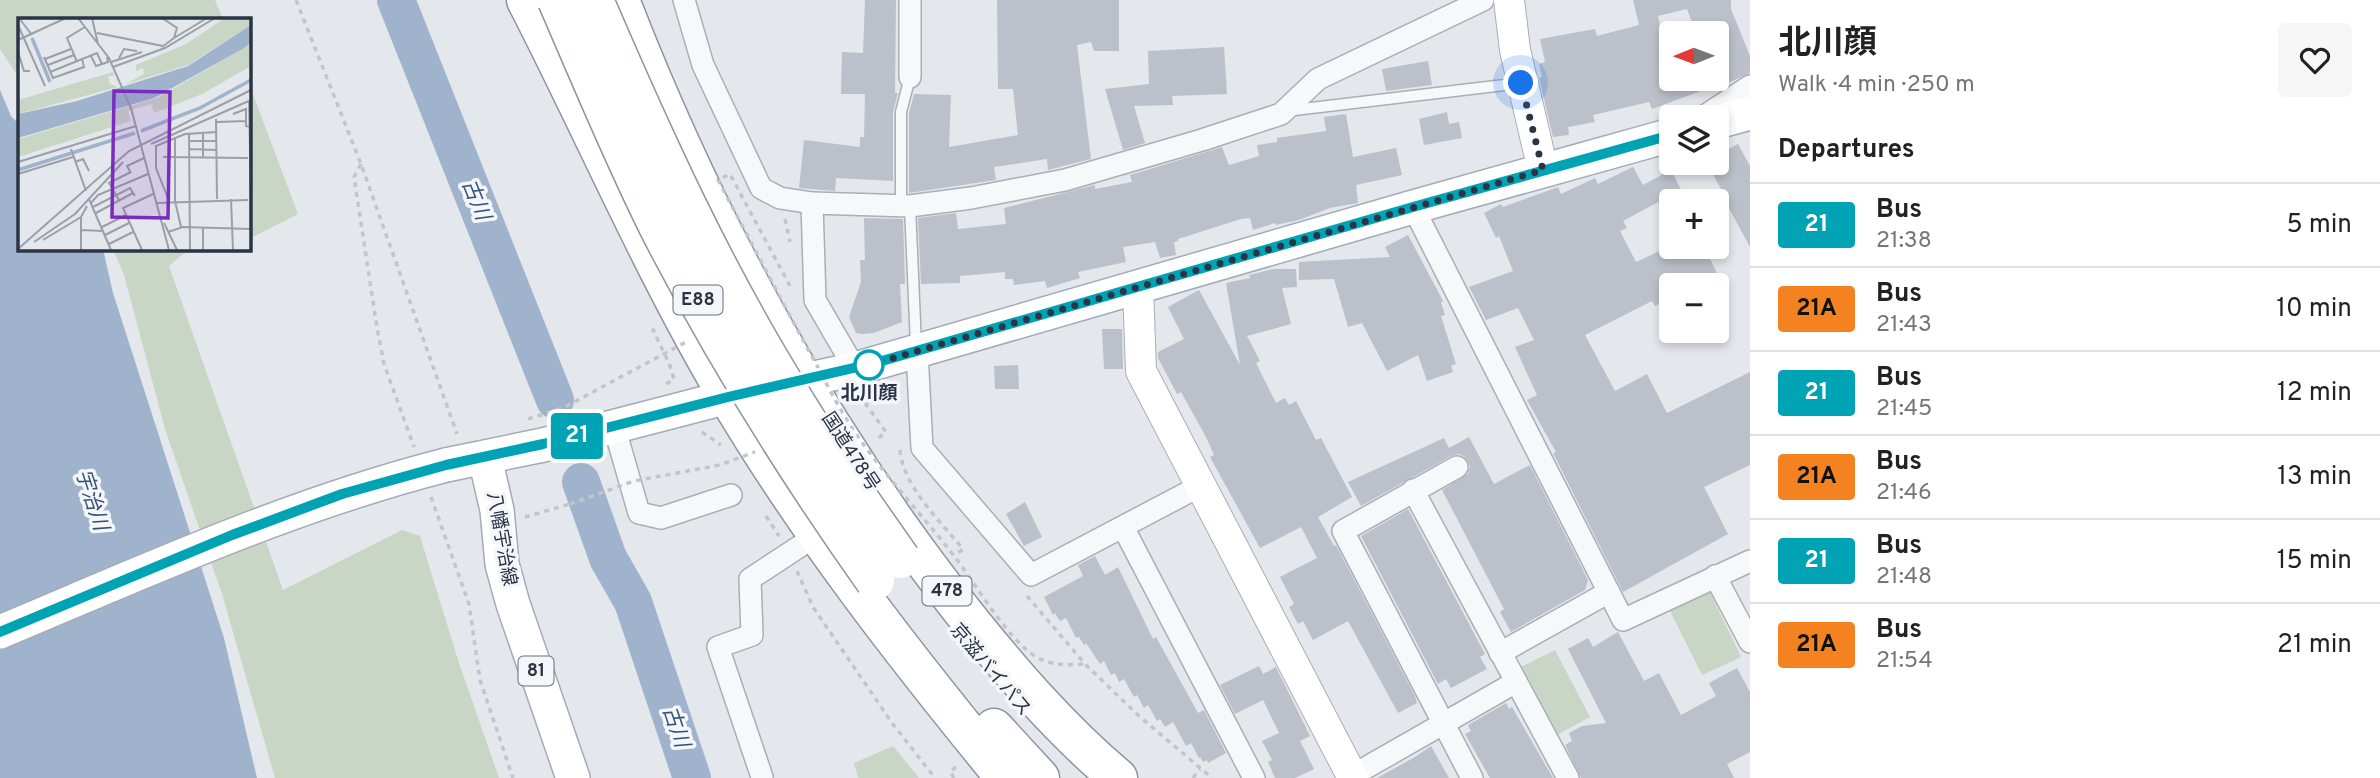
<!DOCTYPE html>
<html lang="en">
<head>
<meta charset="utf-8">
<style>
	:root { --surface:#fff; --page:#f6f6f6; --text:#222; --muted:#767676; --line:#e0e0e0 }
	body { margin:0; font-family:Overpass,"Noto Sans JP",sans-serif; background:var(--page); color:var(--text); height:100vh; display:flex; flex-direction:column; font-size:26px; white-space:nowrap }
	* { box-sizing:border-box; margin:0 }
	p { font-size:23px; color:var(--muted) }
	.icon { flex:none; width:38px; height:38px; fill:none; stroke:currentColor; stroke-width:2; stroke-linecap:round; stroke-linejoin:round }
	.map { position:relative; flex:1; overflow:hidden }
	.drawer { display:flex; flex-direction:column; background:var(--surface); width:630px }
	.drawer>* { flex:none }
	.badge { padding:0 14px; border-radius:5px; font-size:24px; line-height:46px }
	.needle { width:46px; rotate:269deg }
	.tools { position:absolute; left:1659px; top:21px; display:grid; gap:14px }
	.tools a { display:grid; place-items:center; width:70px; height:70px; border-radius:7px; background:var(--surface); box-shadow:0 4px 10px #0003; font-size:35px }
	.you { position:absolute; width:35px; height:35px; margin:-18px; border:5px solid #fff; border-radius:50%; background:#1a73e8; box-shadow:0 0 0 10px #1a73e833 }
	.map>.badge { position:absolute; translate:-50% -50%; box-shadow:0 0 0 4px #fff }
	h2 { padding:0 28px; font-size:26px; line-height:63px }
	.round { display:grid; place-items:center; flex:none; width:74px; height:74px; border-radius:7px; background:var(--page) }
	.summary { display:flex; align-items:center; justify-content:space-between; height:119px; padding:0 28px }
	h1 { font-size:33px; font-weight:700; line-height:52px }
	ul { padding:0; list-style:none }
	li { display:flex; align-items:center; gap:21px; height:84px; padding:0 28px; border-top:2px solid var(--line) }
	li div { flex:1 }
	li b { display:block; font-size:26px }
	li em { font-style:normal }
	li .badge { min-width:77px; font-weight:700; text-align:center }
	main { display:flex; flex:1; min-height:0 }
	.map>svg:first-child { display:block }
	.green { fill:#c9d6c5 }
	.water { fill:#9fb4cc }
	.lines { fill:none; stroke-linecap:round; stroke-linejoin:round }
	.river { stroke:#9fb4cc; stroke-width:38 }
	.building { fill:#bbc0ca; fill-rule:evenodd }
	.lane-casing { stroke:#a9aeb7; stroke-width:13 }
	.street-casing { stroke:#a9aeb7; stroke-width:24 }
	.secondary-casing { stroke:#a9aeb7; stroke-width:32 }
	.primary-casing { stroke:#a3abb8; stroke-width:36 }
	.highway-casing { stroke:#8b94a3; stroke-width:41 }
	.path { stroke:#c2c5cb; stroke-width:3.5; stroke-dasharray:5 5; stroke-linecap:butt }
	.lane { stroke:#f7f8fa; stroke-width:10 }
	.street { stroke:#f7f8fa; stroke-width:21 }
	.secondary { stroke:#fff; stroke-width:30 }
	.primary { stroke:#fff; stroke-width:33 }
	.highway { stroke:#fff; stroke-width:38 }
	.primary-bridge-casing { stroke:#a3abb8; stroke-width:36; stroke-linecap:butt }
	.highway-bridge-casing { stroke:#8b94a3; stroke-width:41; stroke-linecap:butt }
	.path-bridge { stroke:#c2c5cb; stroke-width:3.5; stroke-dasharray:5 5; stroke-linecap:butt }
	.primary-bridge { stroke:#fff; stroke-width:33 }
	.highway-bridge { stroke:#fff; stroke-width:38 }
	.line-casing { stroke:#fff; stroke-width:16 }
	.line { stroke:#00a3b4; stroke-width:10 }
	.walk { stroke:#2b3445; stroke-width:7; stroke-dasharray:0 12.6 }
	.stop-dot { fill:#fff; stroke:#00a3b4; stroke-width:3.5 }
	.labels { text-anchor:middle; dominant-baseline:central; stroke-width:7; stroke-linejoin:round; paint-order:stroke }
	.shield { fill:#f4f6f9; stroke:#676e7b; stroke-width:2 }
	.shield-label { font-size:18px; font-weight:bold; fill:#2b3445 }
	.stop-label { font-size:19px; font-weight:bold; fill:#2b3445; stroke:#f4f6f9 }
	.street-label { font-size:19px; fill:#2b3445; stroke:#f4f6f9 }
	.water-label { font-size:21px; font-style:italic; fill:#34527a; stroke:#f4f6f9 }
	.inset-river { fill:none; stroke:#9fb4cc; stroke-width:3.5 }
	.inset-road { fill:none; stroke:#9a9fa9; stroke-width:2 }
	.view { fill:#7b2cbf; fill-opacity:0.15; stroke:#7b2cbf; stroke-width:3.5 }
	.inset-edge { fill:none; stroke:#2b3445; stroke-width:3.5 }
</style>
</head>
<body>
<main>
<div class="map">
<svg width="1750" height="778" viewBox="0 0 1750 778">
	<rect width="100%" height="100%" fill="#e4e7ec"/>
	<g class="green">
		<polygon points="0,0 215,0 223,19 19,19 19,78 0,49"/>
		<polygon points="248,81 298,214 251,238 248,237"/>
		<polygon points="113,249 189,249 169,266 283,590 402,530 420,536 458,660 499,778 275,778 222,594 165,429 124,275"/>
		<polygon points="1710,592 1741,657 1702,675 1670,611"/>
		<polygon points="1555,650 1590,717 1557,735 1521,667"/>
		<polygon points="893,746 919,778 858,778 854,763"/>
	</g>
	<polygon class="water" points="0,90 11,116 19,124 19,248 103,249 113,293 224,638 257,778 0,778"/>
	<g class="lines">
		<g class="river">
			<polyline points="396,0 555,400"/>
			<polyline points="581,482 608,558 633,602 692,778"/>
		</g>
	</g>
	<g class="building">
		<polygon points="865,0 896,0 895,93 898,93 893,112 893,181 836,178 835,191 799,188 804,140 860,147 860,137 864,137 865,94 841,94 842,52 863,53"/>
		<polygon points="997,0 1119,0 1119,51 1094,51 1091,42 1077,45 1091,159 1048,170 1047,159 994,167 996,180 909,193 909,113 914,94 951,95 949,147 1018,135 1013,89 998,89"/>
		<path d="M1633,0H1731V9L1750,56V73L1717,88V85L1652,109L1649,102L1593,115L1595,122L1568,127L1569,135L1553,137L1539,78L1542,77L1539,64L1545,62L1540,39L1595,29L1597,36L1639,25ZM1687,9L1696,33H1717V79H1671V50L1665,52L1658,16Z"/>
		<polygon points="1224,47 1227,94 1172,96 1173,105 1134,106 1145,143 1123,150 1105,89 1149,84 1148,51"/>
		<polygon points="1428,61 1432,85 1386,91 1382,69"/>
		<polygon points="1447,112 1449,124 1459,122 1462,138 1424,145 1419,119"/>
		<polygon points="1346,114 1353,157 1396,148 1402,175 1356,185 1358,203 1330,208 1299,220 1276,225 1275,223 1253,230 1250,218 1241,219 1178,239 1178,241 1174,242 1176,255 1160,258 1155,242 1123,247 1126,262 1078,272 1080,278 1047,288 1045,281 1014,285 1013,279 1005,279 1005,272 960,276 960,283 921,284 918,218 956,213 958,229 1006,224 1004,208 1095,185 1095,189 1132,182 1130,175 1222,147 1229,165 1259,156 1257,145 1277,142 1277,138 1326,131 1324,117"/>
		<polygon points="1738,144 1750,166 1750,247 1719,190 1721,189 1707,163 1717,163 1717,155"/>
		<polygon points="1633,167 1643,185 1671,170 1685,197 1671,201 1671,204 1662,209 1658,202 1623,221 1627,228 1620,231 1636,262 1668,247 1704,247 1718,275 1698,285 1671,285 1671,298 1655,306 1652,301 1585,335 1615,391 1647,374 1667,413 1750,372 1750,465 1704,487 1728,534 1623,592 1553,453 1556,452 1527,400 1537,395 1515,347 1534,340 1518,308 1486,320 1469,287 1513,271 1499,236 1496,238 1484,213 1501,204 1503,207 1558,187 1561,194 1595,178 1598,184"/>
		<polygon points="864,218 903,219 905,284 900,284 902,322 874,333 862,334 856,333 849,317 861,282 860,260 865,260"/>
		<polygon points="1408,235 1443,301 1441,302 1445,315 1441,316 1456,364 1451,366 1453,372 1427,381 1418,355 1387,371 1362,323 1348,327 1334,279 1299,280 1299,262 1390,257 1385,247"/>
		<polygon points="1273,269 1296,269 1297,287 1282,288 1291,324 1247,336 1260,361 1256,363 1276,403 1285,398 1289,405 1296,401 1316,440 1321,438 1352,497 1318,517 1334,546 1336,545 1415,696 1417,703 1398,713 1348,621 1313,640 1303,621 1298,624 1289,607 1294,604 1280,577 1317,558 1301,527 1260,548 1210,457 1214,455 1206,437 1181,392 1177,394 1158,358 1158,352 1184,339 1168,307 1199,290 1240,365 1226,283 1250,278 1249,275"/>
		<polygon points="1102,329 1122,329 1123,369 1104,369"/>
		<polygon points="1018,365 1019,389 995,389 994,366"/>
		<polygon points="1469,437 1494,484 1530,465 1588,580 1585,590 1511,632 1500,612 1504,609 1442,490 1468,474 1470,466 1464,456 1458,454 1451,456 1361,506 1348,482 1444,438 1449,448"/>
		<polygon points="1025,502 1042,537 1024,546 1006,514"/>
		<polygon points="1408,509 1485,654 1480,657 1487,669 1451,688 1446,679 1438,684 1361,536"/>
		<polygon points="1095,556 1105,575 1118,567 1153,639 1156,637 1198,713 1204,710 1226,753 1208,763 1207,760 1203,762 1200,757 1199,758 1191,743 1186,746 1173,722 1165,727 1160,719 1157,721 1148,705 1144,708 1137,695 1134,697 1124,679 1119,682 1115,673 1111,675 1104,661 1100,664 1086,643 1084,645 1079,637 1076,638 1066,618 1060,621 1055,613 1053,615 1044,597 1083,576 1078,565"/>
		<polygon points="1618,632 1644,681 1659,673 1681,715 1716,696 1709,683 1737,668 1750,692 1750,752 1727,764 1734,778 1581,778 1565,745 1572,741 1569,733 1582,726 1606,723 1568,649 1588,638 1593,647"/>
		<polygon points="1259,666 1263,674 1276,667 1310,736 1300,741 1314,769 1295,778 1275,778 1268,762 1272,760 1262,741 1279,733 1263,700 1235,714 1220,685"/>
		<polygon points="1506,703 1509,709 1512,707 1553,778 1490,778 1465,734 1471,731 1468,725"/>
		<polygon points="1431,746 1449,778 1377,778 1415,757"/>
	</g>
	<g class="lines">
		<defs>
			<g id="lane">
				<polyline points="1286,111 1521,83"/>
				<polyline points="901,205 901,112 910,77"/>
				<polyline points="910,206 916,346"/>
			</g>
			<g id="street">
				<polyline points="684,0 703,65 761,188 780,198 812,203 910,206 971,198 1065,180 1202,140 1281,114 1318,79 1483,0"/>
				<polyline points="910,0 910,77"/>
				<polyline points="1703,117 1750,86"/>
				<polyline points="812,203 815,300 855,369"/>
				<polyline points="1413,207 1623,620 1750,561"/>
				<polyline points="917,352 922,448 1031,575 1200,486"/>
				<polyline points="614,426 639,513 661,518 731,495"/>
				<polyline points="1457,467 1343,531 1472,778"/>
				<polyline points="1413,490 1568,778"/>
				<polyline points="1123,527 1254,778"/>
				<polyline points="1715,576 1750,642"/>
				<polyline points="1500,653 1609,592"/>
				<polyline points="762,777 718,647 752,635 750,579 817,535"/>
				<polyline points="1348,778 1516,682"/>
			</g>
			<g id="secondary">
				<polyline points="1509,0 1515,50 1543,170"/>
				<polyline points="1138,287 1141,371 1353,778"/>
			</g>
			<g id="primary">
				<polyline points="1717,122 1750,113"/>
				<polyline points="485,458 497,510 502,564 513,604 573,778"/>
				<polyline points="446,465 543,445 728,397 855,369 1413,207 1671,135"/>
			</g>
			<g id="highway">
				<path d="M526,0C594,132 652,269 728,397C808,532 905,656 1005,778"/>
				<path d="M620,0C704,217 818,429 963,612C1010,671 1060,729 1118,778"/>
				<polyline points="994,728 1040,778"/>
			</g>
		</defs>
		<use href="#lane" class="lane-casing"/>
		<use href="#street" class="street-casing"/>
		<use href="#secondary" class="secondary-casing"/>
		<use href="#primary" class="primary-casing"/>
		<use href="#highway" class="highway-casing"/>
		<g class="path">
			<polyline points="296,0 361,164 457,434"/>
			<polyline points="361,164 354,177 377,328 384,364 414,447"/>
			<polyline points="785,219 790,242"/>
			<polyline points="655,329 653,330 669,363 674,379 666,384"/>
			<polyline points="857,401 865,403 892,388"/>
			<polyline points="865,403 886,432 877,439"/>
			<polyline points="702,432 721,445"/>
			<path d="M900,450C903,486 940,521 963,549L956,555"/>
			<polyline points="431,497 469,604 480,680 513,778"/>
			<polyline points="766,516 779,536"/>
			<polyline points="525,517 570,504"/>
			<polyline points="797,571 813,607 892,723 935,778"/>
			<polyline points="1027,596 1085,664 1139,716 1212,778"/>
			<polyline points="954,778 950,772 956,767"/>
			<polyline points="1193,778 1200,769"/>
		</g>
		<use href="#lane" class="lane"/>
		<use href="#street" class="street"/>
		<use href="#secondary" class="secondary"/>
		<use href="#primary" class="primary"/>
		<use href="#highway" class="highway"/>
		<defs>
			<path id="primary-bridge" d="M0,632C148,570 290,505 446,465"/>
			<g id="highway-bridge">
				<path d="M557,0C590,76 622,154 659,228C722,351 795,468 875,581"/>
				<path d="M594,0C652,135 713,270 791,395C825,451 863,505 901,559"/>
			</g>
		</defs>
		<use href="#primary-bridge" class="primary-bridge-casing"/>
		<use href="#highway-bridge" class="highway-bridge-casing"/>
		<g class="path-bridge">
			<path d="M790,286L730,174L718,180C749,238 779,296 810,353C824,378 836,404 852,428C882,473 921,513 954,556C977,585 1007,640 1038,658C1053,666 1068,665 1085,664"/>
			<polyline points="528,419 563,408 686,342"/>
			<polyline points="570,504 634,481 720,465 755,452"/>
		</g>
		<use href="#primary-bridge" class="primary-bridge"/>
		<use href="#highway-bridge" class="highway-bridge"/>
	</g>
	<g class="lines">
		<defs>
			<polyline id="line" points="0,632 232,535 342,494 446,465 543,444 728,397 875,363 1413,207 1671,135"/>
		</defs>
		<use href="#line" class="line-casing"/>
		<use href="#line" class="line"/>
		<polyline class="walk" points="869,365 1543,170 1521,83"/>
	</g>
	<circle class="stop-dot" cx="869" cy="365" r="14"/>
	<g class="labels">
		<g class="shield">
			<rect x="673.5" y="285.5" width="49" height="29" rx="5"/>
			<rect x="922.5" y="576.5" width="49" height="29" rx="5"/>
			<rect x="518.5" y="656.5" width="35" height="29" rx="5"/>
		</g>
		<g class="shield-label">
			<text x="698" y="300">E88</text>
			<text x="947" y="591">478</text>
			<text x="536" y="671">81</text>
		</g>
		<g class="stop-label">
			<text x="869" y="394">北川顔</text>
		</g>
		<g class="street-label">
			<text transform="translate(850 452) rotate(57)">国道478号</text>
			<text transform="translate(501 539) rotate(80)">八幡宇治線</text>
			<text transform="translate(990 670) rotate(50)">京滋バイパス</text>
		</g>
		<g class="water-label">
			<text transform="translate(475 200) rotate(68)">古川</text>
			<text transform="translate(91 500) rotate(72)">宇治川</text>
			<text transform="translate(675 727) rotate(71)">古川</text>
		</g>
	</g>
	<g transform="translate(18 18)">
		<rect width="233" height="233" fill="#e4e7ec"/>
		<path d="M207,0H233V7L170,47L108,66L126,56L125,50L118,53V47L168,26ZM233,26V48L184,76L136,95L133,86L110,93L113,103L0,139V121L139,80ZM95,54L96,58H90L92,66L100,69L0,96V82Z" fill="#c9d6c5"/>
		<path d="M233,7V24L228,29L136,80L0,120V96L59,83L170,48Z" fill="#9fb4cc"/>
		<path class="inset-river" d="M14,20L32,64M123,113L182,90L233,62M0,152L117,115"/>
		<path class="inset-road" d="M1,0L14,17M60,0L91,40L113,90L151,232M74,0L80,26M0,7L27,68M79,15L145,28M156,20L189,0M0,22L48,0M144,29L156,20L159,10L144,0M0,34L6,53H12M73,38L78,48L90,44L89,39M26,39L35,60L66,49L64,41M101,40L106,31L119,33M27,41L53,31M59,44L49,20L67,9M93,44L124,34M30,47L56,37M95,49L147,30L197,0M32,54L79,35L84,46M231,82L233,182M215,96L228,91V108L232,109M198,101L199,181M199,104L228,103M171,116L172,232M157,120V183L163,209M171,123H199M133,126L233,82M53,131L68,173M171,131L199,132M145,139L230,140M185,140V114M0,144L118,108M57,144L65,141L71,153M113,155L109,148L126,140M0,156L55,139M71,181L93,232M213,181L215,232M101,182L91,165L113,154M151,183L138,150V128L167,116L199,114M73,185L80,177L130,156M139,185L230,182M75,189L112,170L117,178M78,195L115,175M146,205L159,232M84,209L108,197M63,212L85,213M150,214L165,209L233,211M87,217L111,205M25,222L63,199M16,224L57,196L105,144M91,226L115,214M0,231L111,133L233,72M63,232V199L69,188M124,232L105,190L135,176M185,232V210"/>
		<path class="view" d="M96,73L152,74L150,200L94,199Z"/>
		<rect width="233" height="233" class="inset-edge"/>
	</g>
</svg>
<div class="tools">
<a><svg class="needle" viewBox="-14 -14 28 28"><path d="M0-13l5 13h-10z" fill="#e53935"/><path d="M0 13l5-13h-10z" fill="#767676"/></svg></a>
<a><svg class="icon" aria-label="layers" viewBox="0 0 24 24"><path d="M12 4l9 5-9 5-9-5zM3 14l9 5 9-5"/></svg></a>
<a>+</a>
<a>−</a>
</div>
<div class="you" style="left:1521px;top:83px"></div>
<b class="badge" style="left:577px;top:436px;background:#00a3b4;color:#fff">21</b>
</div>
<section class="drawer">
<div class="summary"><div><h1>北川顔</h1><p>Walk · 4 min · 250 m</p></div><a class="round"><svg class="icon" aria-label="heart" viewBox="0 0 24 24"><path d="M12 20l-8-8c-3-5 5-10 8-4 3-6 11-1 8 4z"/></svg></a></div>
<h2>Departures</h2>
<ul>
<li><span class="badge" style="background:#00a3b4;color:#fff">21</span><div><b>Bus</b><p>21:38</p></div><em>5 min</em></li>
<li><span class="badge" style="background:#f58220;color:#111">21A</span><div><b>Bus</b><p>21:43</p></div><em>10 min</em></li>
<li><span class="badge" style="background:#00a3b4;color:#fff">21</span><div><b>Bus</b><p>21:45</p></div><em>12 min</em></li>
<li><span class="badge" style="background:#f58220;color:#111">21A</span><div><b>Bus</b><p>21:46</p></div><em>13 min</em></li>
<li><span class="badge" style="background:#00a3b4;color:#fff">21</span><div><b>Bus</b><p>21:48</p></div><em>15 min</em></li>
<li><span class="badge" style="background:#f58220;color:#111">21A</span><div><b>Bus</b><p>21:54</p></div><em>21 min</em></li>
</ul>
</section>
</main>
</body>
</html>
